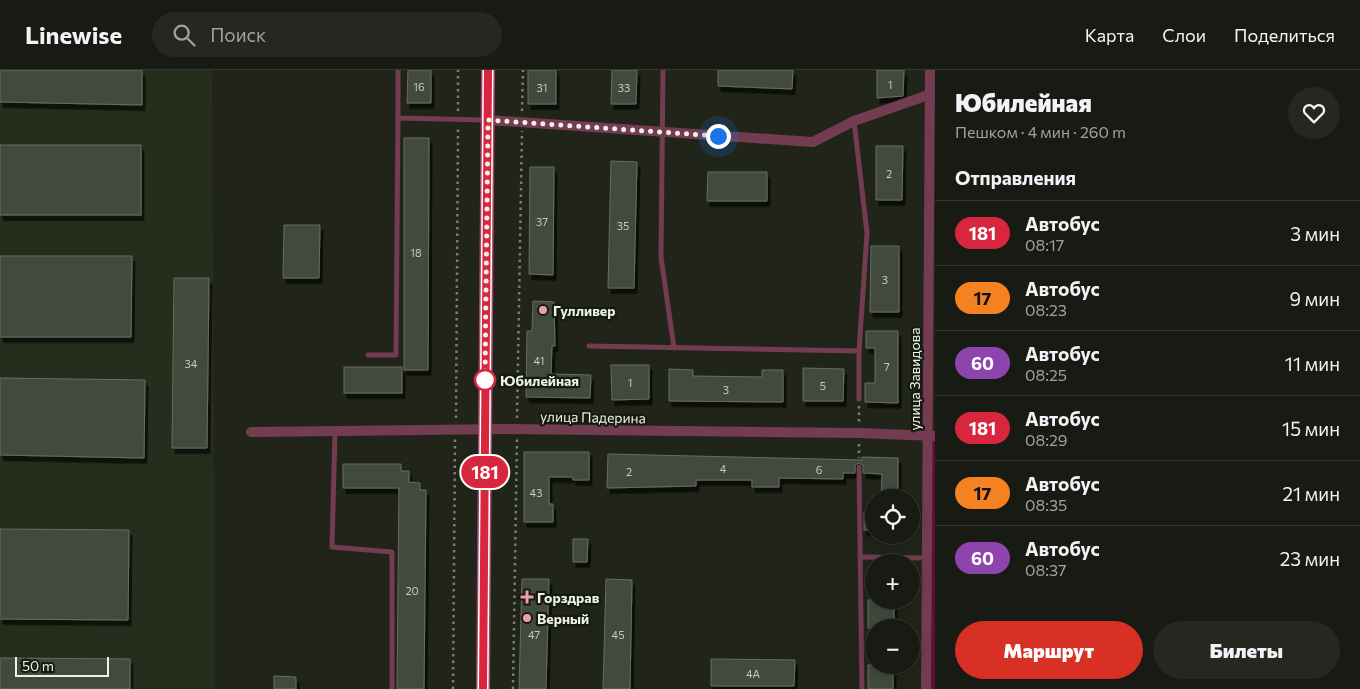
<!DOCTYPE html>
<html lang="ru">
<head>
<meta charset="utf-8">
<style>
	:root { --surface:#181b13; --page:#252821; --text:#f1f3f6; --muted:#9fa1a0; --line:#363933; --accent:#d93025 }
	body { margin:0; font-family:Commissioner,sans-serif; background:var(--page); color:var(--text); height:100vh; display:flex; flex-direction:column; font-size:19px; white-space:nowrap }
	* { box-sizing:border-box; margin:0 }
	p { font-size:16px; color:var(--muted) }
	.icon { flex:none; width:28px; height:28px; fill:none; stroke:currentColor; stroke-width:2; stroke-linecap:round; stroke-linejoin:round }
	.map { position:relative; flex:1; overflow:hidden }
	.details { display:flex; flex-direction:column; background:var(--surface); width:425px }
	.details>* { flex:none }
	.badge { padding:0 10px; border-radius:16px; font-size:18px; line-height:32px }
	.buttons { position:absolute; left:865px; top:419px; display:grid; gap:10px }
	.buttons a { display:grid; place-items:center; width:55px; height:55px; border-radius:50%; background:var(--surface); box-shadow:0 2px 12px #0003,0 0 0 1px var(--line); font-size:25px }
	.scale { position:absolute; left:15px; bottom:12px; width:94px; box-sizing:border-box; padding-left:5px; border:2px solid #eff2eb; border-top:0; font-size:14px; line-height:18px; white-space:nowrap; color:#eff2eb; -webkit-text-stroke:4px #161b10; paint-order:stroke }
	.you { position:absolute; width:25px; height:25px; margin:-12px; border:4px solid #fff; border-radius:50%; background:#1a73e8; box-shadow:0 0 0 8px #1a73e833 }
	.map>.badge { position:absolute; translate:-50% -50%; box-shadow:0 0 0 2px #fff }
	h2 { padding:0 20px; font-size:19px; line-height:45px }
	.round { display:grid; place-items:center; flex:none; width:52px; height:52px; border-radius:26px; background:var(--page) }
	.summary { display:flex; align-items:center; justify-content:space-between; height:85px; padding:0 20px }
	h1 { font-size:24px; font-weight:800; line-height:38px }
	.action { display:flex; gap:10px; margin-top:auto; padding:10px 20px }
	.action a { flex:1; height:58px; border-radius:30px; background:var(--accent); color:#fff; font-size:20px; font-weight:800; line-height:58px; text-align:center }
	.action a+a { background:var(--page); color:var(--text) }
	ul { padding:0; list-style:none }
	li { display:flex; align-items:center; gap:15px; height:65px; padding:0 20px; border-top:1px solid var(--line) }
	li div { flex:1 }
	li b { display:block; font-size:19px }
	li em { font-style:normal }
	li .badge { min-width:55px; font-weight:700; text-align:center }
	header { display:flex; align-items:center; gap:30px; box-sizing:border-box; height:70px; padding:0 25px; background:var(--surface); border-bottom:1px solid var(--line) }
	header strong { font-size:24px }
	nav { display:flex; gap:28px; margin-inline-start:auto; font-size:18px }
	.search { width:350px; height:45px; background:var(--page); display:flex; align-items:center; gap:12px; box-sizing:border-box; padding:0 18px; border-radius:28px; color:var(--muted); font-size:19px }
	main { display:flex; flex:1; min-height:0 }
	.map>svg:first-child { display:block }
	.built { fill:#262d1d }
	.green { fill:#620c36 }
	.building { fill:#42483c; stroke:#686e61; filter:url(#shadow) }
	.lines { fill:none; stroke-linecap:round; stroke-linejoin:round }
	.path { stroke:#7a7d74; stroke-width:2.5; stroke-dasharray:2.5 4; stroke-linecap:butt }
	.service { stroke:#743c51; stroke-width:5 }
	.minor { stroke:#743c51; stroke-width:10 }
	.secondary { stroke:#a2476b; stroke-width:14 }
	.line-casing { stroke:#fff; stroke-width:11 }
	.line { stroke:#d7263d; stroke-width:8 }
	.walk { stroke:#eff2eb; stroke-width:5; stroke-dasharray:0 9 }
	.poi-dot { fill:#f09ab7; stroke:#161b10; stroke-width:2 }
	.stop-dot { fill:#fff; stroke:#d7263d; stroke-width:2.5 }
	.labels { text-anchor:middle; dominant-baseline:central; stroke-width:4.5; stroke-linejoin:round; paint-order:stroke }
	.number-label { font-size:11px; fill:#c4c8bf }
	.poi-label { font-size:14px; font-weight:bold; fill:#eff2eb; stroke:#161b10; text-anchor:start }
	.street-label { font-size:14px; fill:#eff2eb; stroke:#161b10 }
	.stop-label { font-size:14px; font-weight:bold; fill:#eff2eb; stroke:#161b10; text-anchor:start }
</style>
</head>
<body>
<header>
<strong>Linewise</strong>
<div class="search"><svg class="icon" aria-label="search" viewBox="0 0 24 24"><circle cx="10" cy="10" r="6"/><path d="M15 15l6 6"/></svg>Поиск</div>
<nav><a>Карта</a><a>Слои</a><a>Поделиться</a></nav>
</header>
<main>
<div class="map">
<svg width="935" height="619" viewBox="0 0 935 619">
	<defs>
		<filter id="shadow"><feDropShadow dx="3" dy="5.5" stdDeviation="0" flood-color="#0009"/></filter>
	</defs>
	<rect width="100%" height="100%" fill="#202419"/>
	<polygon class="built" points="0,0 212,0 215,619 0,619"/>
	<polygon class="green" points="927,366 935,367 935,619 926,619"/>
	<g class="building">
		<polygon points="0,0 142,0 142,35 0,32"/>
		<polygon points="408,0 431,0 431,33 407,33"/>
		<rect x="528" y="0" width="28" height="34"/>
		<polygon points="612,0 637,0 636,34 611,34"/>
		<polygon points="718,0 793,0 792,19 718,16"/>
		<polygon points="877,0 904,0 903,26 877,28"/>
		<polygon points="404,68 429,68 428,300 404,300"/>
		<rect x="0" y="75" width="141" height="70"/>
		<polygon points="876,76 903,76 902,130 876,130"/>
		<polygon points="611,91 637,92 634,218 608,218"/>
		<polygon points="530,97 554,97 553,205 529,204"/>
		<polygon points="708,102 767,102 767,131 707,131"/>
		<polygon points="284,155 320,155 319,208 283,208"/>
		<polygon points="871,176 899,176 899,242 870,242"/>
		<polygon points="0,186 132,186 131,267 0,267"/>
		<polygon points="174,208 209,208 207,378 172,378"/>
		<polygon points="533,231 554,232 555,276 552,276 551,304 591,305 590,328 526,327 527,261 532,261"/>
		<polygon points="866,261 898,261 898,333 865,332 865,313 875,313 875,278 866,278"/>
		<polygon points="611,295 649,295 649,329 612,330"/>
		<rect x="344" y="297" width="58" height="26"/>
		<polygon points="803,298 844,299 843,331 803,331"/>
		<polygon points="669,299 693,300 693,306 762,307 762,300 783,300 783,332 669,331"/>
		<polygon points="0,308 145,310 144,388 0,385"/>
		<polygon points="524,382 589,382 589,410 573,410 573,407 549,407 549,434 553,434 553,452 524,452"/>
		<polygon points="608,384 862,390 862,387 898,388 898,428 881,428 882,404 863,403 863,395 859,393 855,395 855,403 843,403 843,409 779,408 779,417 752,417 752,410 696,410 696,416 607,418"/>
		<polygon points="343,394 401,394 401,401 409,401 409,412 420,413 420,420 426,420 424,619 397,619 399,418 343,418"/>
		<rect x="864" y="443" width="10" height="17"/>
		<polygon points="0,459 129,460 128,550 0,549"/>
		<polygon points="573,469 588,469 587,492 573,492"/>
		<polygon points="522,509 549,509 546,619 519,619"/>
		<polygon points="606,509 632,510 630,619 603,619"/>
		<rect x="868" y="530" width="26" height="28"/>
		<polygon points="0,588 130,589 130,619 0,619"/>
		<polygon points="711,589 795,590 794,616 711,616"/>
		<rect x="868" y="595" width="25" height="24"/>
		<polygon points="274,606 296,607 296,619 274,619"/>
	</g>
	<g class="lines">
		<g class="path">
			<polyline points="458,41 458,0"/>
			<polyline points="522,41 523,0"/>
			<polyline points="859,336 859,353"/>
			<polyline points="456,348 458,56"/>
			<polyline points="517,348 522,61"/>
			<polyline points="859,374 859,388"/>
			<polyline points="453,619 455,369"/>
			<polyline points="513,619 517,369"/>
		</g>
		<g class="service">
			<polyline points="398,0 398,48 486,50"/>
			<polyline points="663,0 661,187 674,278"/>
			<polyline points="854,51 867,163 859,281 859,329"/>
			<polyline points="589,276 859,281"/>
			<polyline points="368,285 396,285 398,48"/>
			<polyline points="335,361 332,477 392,482 392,619"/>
			<polyline points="859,397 862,619"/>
			<polyline points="861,487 927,488"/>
		</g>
		<g class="minor">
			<polyline points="488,50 813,72 854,51 934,23"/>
			<polyline points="251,362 507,359 859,363 935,366"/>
			<polyline points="926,619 930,0"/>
		</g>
		<polyline class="secondary" points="483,619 488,0"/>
	</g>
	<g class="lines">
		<defs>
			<polyline id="line" points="483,619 488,0"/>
		</defs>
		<use href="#line" class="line-casing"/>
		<use href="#line" class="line"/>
		<polyline class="walk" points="485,310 488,50 718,66"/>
	</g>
	<g class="poi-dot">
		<circle cx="543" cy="240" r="5"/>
		<path d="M524.5 519.5h5v5h5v5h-5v5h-5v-5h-5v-5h5z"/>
		<circle cx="527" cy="548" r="5"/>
	</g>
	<circle class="stop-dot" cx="485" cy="310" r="10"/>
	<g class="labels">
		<g class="number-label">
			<text x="890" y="14">1</text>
			<text x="419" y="16">16</text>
			<text x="542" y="17">31</text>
			<text x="624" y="17">33</text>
			<text x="889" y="103">2</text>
			<text x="542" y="151">37</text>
			<text x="623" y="155">35</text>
			<text x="416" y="182">18</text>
			<text x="885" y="209">3</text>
			<text x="539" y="290">41</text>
			<text x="191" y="293">34</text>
			<text x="887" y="296">7</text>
			<text x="630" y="312">1</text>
			<text x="823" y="315">5</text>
			<text x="726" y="319">3</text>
			<text x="723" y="398">4</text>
			<text x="819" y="399">6</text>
			<text x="629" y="401">2</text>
			<text x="536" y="422">43</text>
			<text x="412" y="520">20</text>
			<text x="534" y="564">47</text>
			<text x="618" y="564">45</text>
			<text x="753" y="603">4А</text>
		</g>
		<g class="poi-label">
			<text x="553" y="240">Гулливер</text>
			<text x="537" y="527">Горздрав</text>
			<text x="537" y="548">Верный</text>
		</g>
		<g class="street-label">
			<text transform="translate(914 309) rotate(-90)">улица Завидова</text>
			<text transform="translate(593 347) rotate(1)">улица Падерина</text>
		</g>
		<g class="stop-label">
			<text x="500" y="310">Юбилейная</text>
		</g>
	</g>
</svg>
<div class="buttons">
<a><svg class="icon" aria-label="locate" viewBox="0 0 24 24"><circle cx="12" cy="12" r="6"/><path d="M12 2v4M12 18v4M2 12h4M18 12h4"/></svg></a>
<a>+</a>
<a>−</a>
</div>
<div class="scale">50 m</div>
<div class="you" style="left:718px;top:66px"></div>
<b class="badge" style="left:485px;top:402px;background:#d7263d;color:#fff">181</b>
</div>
<section class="details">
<div class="summary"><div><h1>Юбилейная</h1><p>Пешком · 4 мин · 260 m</p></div><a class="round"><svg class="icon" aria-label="heart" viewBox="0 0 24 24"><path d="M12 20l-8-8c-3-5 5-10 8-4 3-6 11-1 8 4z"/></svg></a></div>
<h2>Отправления</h2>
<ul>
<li><span class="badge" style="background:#d7263d;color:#fff">181</span><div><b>Автобус</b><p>08:17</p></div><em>3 мин</em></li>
<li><span class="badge" style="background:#f58220;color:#111">17</span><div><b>Автобус</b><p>08:23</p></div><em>9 мин</em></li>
<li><span class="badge" style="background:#8e44ad;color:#fff">60</span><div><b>Автобус</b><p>08:25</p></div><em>11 мин</em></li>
<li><span class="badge" style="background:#d7263d;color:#fff">181</span><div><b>Автобус</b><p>08:29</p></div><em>15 мин</em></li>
<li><span class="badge" style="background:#f58220;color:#111">17</span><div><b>Автобус</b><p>08:35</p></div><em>21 мин</em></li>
<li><span class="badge" style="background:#8e44ad;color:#fff">60</span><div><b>Автобус</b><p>08:37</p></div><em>23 мин</em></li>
</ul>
<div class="action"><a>Маршрут</a><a>Билеты</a></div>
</section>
</main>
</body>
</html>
